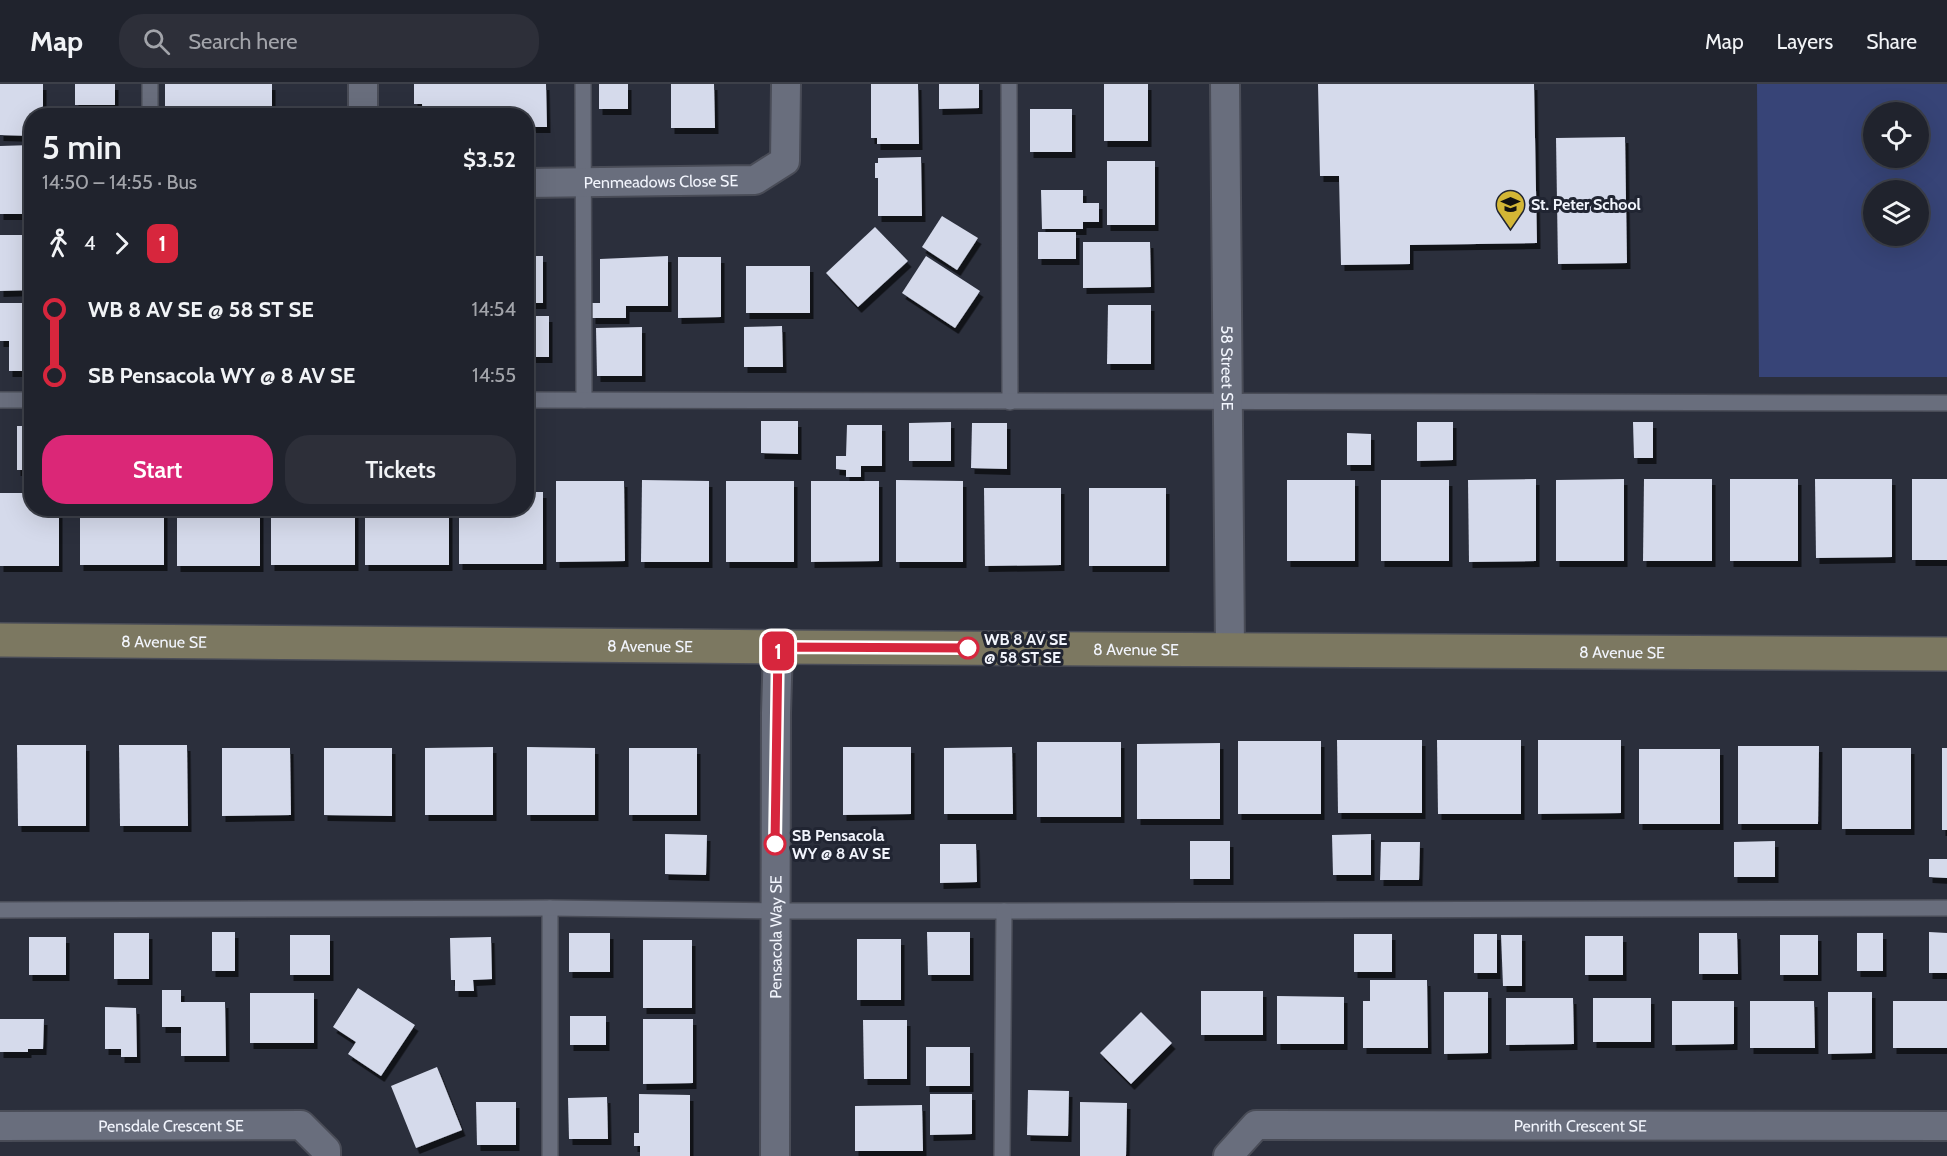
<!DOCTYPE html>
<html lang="en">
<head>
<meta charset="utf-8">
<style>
	:root { --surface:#20232d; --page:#2d2f39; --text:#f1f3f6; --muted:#a2a4aa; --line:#3d4049; --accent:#db2777 }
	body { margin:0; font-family:Cabin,sans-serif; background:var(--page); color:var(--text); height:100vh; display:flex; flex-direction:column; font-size:22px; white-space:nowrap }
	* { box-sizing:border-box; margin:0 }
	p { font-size:20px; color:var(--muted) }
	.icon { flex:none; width:33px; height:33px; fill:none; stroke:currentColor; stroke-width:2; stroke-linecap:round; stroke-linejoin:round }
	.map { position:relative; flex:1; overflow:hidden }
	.sheet { position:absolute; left:24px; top:24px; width:510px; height:408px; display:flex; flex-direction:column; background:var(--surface); border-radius:24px; box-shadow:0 6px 24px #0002,0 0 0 2px var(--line) }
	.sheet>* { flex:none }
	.badge { padding:0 12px; border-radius:9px; font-size:21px; line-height:39px }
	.fabs { position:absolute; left:1863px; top:18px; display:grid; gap:12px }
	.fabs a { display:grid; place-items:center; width:66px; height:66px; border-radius:50%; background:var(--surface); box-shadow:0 6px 24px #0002,0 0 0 2px var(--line); font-size:30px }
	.map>.badge { position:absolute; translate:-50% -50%; box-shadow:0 0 0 3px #fff }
	.legs { display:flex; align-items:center; gap:9px; height:66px; padding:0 18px; font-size:20px }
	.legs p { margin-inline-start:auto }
	.headline { display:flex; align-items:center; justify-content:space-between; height:102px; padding:0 18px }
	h1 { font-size:33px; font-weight:600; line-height:45px }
	.button { display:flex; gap:12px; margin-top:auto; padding:12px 18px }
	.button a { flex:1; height:69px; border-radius:24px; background:var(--accent); color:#fff; font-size:24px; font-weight:600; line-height:69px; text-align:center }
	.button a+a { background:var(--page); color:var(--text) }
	ul { padding:0 18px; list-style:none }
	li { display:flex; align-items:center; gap:21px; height:66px; font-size:22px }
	li i { display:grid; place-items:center; width:9px; height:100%; margin:0 8px; background:currentColor }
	li i::after { content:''; width:15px; height:15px; margin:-8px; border:4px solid; border-radius:50%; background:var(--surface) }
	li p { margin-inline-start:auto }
	li:first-child i { background:linear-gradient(#0000 50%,currentColor 0) }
	li:last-child i { background:linear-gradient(currentColor 50%,#0000 0) }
	header { display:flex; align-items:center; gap:36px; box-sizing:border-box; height:84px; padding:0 30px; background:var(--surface); border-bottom:2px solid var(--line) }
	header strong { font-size:28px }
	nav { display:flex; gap:33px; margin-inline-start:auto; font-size:21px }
	.search { width:420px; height:54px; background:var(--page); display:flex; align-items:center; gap:15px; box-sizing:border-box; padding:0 21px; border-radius:24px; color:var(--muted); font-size:22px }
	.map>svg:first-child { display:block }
	.green { fill:#374477; fill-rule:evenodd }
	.building { fill:#d5daeb; filter:url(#shadow) }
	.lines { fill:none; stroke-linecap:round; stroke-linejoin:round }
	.lane-casing { stroke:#494c57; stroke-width:18 }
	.street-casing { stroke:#494c57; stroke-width:32 }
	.secondary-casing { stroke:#494c57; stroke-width:36 }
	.lane { stroke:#696e7d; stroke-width:15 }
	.street { stroke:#696e7d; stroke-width:28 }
	.secondary { stroke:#7c7861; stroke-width:33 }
	.line-1-casing { stroke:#fff; stroke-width:14 }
	.line-1 { stroke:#d7263d; stroke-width:9 }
	.stop-1-dot { fill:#fff; stroke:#d7263d; stroke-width:3 }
	.labels { text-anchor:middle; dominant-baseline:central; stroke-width:6; stroke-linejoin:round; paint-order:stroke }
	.street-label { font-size:16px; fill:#f2f5fd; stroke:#212532 }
	.poi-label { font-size:16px; font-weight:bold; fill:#f2f5fd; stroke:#212532; text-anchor:start }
	.stop-label { font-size:16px; font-weight:bold; fill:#f2f5fd; stroke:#212532; text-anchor:start }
</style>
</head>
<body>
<header>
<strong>Map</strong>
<div class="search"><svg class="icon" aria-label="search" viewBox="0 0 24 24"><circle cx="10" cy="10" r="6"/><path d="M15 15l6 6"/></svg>Search here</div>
<nav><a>Map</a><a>Layers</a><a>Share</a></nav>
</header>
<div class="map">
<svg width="1947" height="1072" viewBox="0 0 1947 1072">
	<defs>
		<filter id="shadow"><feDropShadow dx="3.5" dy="6" stdDeviation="0" flood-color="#0009"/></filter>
	</defs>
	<rect width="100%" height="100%" fill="#2b2f3c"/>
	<path class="green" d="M1757,0H1947V293H1759ZM1874,28H1918V74H1874ZM1874,106H1918V152H1874Z"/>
	<g class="building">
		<polygon points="0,0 43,0 43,32 32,32 32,52 0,51"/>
		<rect x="75" y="0" width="40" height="21"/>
		<polygon points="165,0 272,0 272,31 165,32"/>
		<polygon points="414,0 546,0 547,43 526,43 526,32 423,31 422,20 414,20"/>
		<rect x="599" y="0" width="29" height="25"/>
		<polygon points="671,0 714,0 715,44 671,44"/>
		<polygon points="871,0 918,0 919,60 877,60 877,54 871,54"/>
		<polygon points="939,0 979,0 979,24 939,25"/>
		<rect x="1104" y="0" width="44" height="57"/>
		<polygon points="1318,0 1534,0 1537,159 1410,161 1410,180 1341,181 1339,92 1320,92"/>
		<rect x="1030" y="25" width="42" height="43"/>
		<polygon points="1625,53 1627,179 1558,180 1556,54"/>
		<polygon points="32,61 32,130 0,130 0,62"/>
		<polygon points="921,73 922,132 878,132 878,94 875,94 875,79 878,79 878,74"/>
		<rect x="1107" y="77" width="48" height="64"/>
		<polygon points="1041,106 1083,106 1083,119 1099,119 1099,138 1083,138 1083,145 1042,145"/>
		<polygon points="942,132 978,154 957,186 922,163"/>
		<polygon points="875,143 908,177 858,223 826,189"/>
		<rect x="1038" y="148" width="38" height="27"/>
		<polygon points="0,151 32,151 32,206 0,207"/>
		<polygon points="1083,158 1150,158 1151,203 1083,204"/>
		<rect x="526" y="172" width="17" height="47"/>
		<polygon points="668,172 668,222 626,222 626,234 592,234 592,219 600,219 600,175"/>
		<polygon points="926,172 980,207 955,244 902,209"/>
		<polygon points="678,173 721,173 721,233 678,234"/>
		<rect x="746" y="182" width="64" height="47"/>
		<polygon points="0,219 32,219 32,287 9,287 9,257 0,257"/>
		<polygon points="1108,221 1151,221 1151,280 1107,280"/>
		<rect x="526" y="232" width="23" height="41"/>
		<polygon points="782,242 783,283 744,283 744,243"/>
		<polygon points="642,243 642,292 597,292 596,244"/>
		<polygon points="761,337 798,337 798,370 761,369"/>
		<polygon points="951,338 951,377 909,377 909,339"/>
		<polygon points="1417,338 1453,338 1453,376 1417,377"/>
		<polygon points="1633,338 1653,338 1653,374 1634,374"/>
		<polygon points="972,339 1007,339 1007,385 971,384"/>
		<polygon points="847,341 882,341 882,382 861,382 861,393 846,393 846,386 836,385 836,372 846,372"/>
		<rect x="17" y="342" width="15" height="44"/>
		<polygon points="1347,349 1371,350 1371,381 1347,381"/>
		<polygon points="1536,395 1536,477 1469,478 1468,396"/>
		<polygon points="1624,395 1624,477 1556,477 1556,396"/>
		<polygon points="1644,395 1712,395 1712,477 1643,477"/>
		<rect x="1730" y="395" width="68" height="82"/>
		<polygon points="1815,395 1892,395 1892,473 1816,474"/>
		<rect x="1912" y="395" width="35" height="81"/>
		<polygon points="642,396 709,397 709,478 641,478"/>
		<polygon points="896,396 963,397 963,478 896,478"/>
		<rect x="1287" y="396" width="68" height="81"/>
		<rect x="1381" y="396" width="68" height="81"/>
		<polygon points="556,397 624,397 625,477 556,478"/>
		<rect x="726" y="397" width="68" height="81"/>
		<polygon points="811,397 879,397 879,477 811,478"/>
		<polygon points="984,404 1061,404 1061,481 985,482"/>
		<rect x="1089" y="404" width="77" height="78"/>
		<polygon points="526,408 543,408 543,480 459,480 459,424 526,424"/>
		<polygon points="0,409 32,409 32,424 59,424 59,482 0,482"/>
		<rect x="80" y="424" width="84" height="57"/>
		<rect x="177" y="424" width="83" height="58"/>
		<rect x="271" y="424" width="84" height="57"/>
		<rect x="365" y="424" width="84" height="57"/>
		<polygon points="1337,656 1422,656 1422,729 1338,729"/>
		<polygon points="1437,656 1521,656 1521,730 1438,730"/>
		<polygon points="1538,656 1621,656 1621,729 1538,730"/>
		<rect x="1238" y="657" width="83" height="73"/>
		<rect x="1037" y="658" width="84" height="75"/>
		<polygon points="1220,659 1220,735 1137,735 1137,660"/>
		<polygon points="17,661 86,661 86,742 18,742"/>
		<polygon points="119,661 187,661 188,742 120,742"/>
		<polygon points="1738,662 1819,662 1818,740 1738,740"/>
		<polygon points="493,663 493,731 425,731 425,664"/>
		<polygon points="527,663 595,664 595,731 527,731"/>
		<polygon points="843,663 911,663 911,730 843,731"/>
		<polygon points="1012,663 1013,730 944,730 944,664"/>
		<polygon points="222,664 290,664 291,731 222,732"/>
		<polygon points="324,664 392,664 392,732 324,731"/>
		<rect x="629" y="664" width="68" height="67"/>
		<rect x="1842" y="664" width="69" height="81"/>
		<rect x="1942" y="664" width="5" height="82"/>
		<rect x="1639" y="665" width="81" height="75"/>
		<polygon points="665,750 707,751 706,791 665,790"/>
		<polygon points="1371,750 1371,791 1333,791 1332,751"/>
		<rect x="1190" y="757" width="40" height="38"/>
		<polygon points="1775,757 1775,793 1734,793 1734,758"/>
		<polygon points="1381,758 1420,758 1419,796 1380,796"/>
		<polygon points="940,760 976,760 977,798 940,799"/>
		<polygon points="1929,775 1947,775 1947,794 1929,793"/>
		<rect x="212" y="848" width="23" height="39"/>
		<polygon points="927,848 970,848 970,891 928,891"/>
		<polygon points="1929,848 1947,849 1947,889 1929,889"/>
		<rect x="114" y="849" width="35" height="46"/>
		<rect x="569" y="849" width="41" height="39"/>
		<polygon points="1699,849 1737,849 1738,890 1699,890"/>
		<rect x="1857" y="849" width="26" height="38"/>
		<rect x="1354" y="850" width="38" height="38"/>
		<rect x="1474" y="850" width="23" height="39"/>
		<rect x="290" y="851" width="40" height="40"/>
		<polygon points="1501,851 1522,851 1522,902 1503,902"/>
		<rect x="1780" y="851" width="38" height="40"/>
		<rect x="1585" y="852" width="38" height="39"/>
		<rect x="29" y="853" width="37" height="38"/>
		<polygon points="491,853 492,895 473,896 474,907 455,907 455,896 451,896 450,854"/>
		<rect x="857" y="855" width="44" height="61"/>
		<rect x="643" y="856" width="49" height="68"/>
		<polygon points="1370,896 1427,896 1428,964 1363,964 1363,917 1370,917"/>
		<polygon points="358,904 415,941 381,992 348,970 356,958 333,943"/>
		<polygon points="162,906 181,906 181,918 225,918 226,972 181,972 181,943 162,943"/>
		<rect x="1201" y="907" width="62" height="44"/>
		<polygon points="1444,908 1488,908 1488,969 1444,970"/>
		<polygon points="1828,908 1872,908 1872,969 1828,970"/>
		<rect x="250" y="909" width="64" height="50"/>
		<polygon points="1277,912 1344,913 1344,960 1277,960"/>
		<polygon points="1506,914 1573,914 1574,960 1506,961"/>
		<rect x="1593" y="914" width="58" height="44"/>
		<polygon points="1672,917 1734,917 1734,960 1672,961"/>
		<polygon points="1750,917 1814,917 1815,964 1750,964"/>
		<rect x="1893" y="917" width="54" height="47"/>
		<polygon points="105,923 136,924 137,973 121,973 121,965 105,965"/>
		<polygon points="1141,928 1172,959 1131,1000 1100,969"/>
		<rect x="570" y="932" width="36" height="29"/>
		<polygon points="0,935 44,935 43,965 28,965 28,968 0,968"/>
		<polygon points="643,935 693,935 693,999 643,1000"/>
		<polygon points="863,936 907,936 907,995 864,995"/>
		<rect x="926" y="963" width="44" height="39"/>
		<polygon points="437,983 462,1046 416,1064 391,1002"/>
		<polygon points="1028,1006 1069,1007 1068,1052 1027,1051"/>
		<polygon points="639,1010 690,1011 690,1072 640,1072 640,1062 634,1062 634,1049 639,1049"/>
		<polygon points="930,1010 972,1010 972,1050 930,1051"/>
		<polygon points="607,1013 608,1055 569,1055 568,1014"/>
		<polygon points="476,1018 516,1018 516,1061 477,1061"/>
		<polygon points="1080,1018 1127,1019 1126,1072 1080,1072"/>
		<polygon points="922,1021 923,1067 855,1067 855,1022"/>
	</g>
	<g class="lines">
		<defs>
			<g id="lane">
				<polyline points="150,0 150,32"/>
				<polyline points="583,0 584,316"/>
				<polyline points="1009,0 1010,318"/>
				<polyline points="0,316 32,316"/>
				<polyline points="526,316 1947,319"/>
				<polyline points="550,824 550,1072"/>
				<polyline points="0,826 550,824 775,827 1004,827 1947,824"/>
				<polyline points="1002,1072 1004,827"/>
			</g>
			<g id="street">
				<polyline points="363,0 363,32"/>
				<path id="s1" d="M1225,0L1230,566"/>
				<path id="s2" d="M526,99L755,96L785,77L786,0"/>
				<path id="s3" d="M0,1042L301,1041L326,1066V1072"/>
				<path id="s4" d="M775,1072L776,629L778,563"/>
				<path id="s5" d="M1228,1072L1256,1041L1947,1042"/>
			</g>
			<g id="secondary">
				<path id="s6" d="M0,556L778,563L1947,570"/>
			</g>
		</defs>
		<use href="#lane" class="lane-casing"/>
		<use href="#street" class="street-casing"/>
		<use href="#secondary" class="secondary-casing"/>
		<use href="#lane" class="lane"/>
		<use href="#street" class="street"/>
		<use href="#secondary" class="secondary"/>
	</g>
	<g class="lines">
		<defs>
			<polyline id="line-1" points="775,760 778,563 968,564"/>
		</defs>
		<use href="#line-1" class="line-1-casing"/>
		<use href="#line-1" class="line-1"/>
	</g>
	<defs>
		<symbol id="school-pin" viewBox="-11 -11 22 30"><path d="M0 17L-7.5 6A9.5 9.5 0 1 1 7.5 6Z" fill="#d3b635" stroke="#212532"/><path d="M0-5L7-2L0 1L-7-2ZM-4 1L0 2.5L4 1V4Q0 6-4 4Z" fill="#111"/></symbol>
	</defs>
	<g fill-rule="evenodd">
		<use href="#school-pin" x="1494" y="104" width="33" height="45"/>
	</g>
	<g class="stop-1-dot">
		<circle cx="968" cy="564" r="10"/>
		<circle cx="775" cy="760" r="10"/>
	</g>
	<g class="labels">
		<g class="street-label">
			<text stroke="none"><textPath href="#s2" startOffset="135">Penmeadows Close SE</textPath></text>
			<text stroke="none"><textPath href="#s1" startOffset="284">58 Street SE</textPath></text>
			<text stroke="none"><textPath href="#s6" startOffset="164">8 Avenue SE</textPath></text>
			<text stroke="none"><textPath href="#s6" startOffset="650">8 Avenue SE</textPath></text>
			<text stroke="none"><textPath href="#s6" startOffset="1136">8 Avenue SE</textPath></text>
			<text stroke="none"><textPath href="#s6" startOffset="1622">8 Avenue SE</textPath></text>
			<text stroke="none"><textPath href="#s4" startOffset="219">Pensacola Way SE</textPath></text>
			<text stroke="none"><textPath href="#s5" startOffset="366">Penrith Crescent SE</textPath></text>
			<text stroke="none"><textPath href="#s3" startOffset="171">Pensdale Crescent SE</textPath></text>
		</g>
		<g class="poi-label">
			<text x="1531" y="120">St. Peter School</text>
		</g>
		<g class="stop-label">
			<text x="984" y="555">WB 8 AV SE<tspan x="984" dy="18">@ 58 ST SE</tspan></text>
			<text x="792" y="751">SB Pensacola<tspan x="792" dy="18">WY @ 8 AV SE</tspan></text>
		</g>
	</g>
</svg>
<div class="fabs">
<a><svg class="icon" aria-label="locate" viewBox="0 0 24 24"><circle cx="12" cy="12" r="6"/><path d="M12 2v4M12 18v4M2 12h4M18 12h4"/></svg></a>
<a><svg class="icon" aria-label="layers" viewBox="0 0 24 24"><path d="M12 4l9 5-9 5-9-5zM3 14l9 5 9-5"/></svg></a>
</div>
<b class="badge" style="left:778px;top:567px;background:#d7263d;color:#fff">1</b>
<section class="sheet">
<div class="headline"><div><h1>5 min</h1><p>14:50 – 14:55 · Bus</p></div><b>$3.52</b></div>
<div class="legs"><svg class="icon" aria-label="walk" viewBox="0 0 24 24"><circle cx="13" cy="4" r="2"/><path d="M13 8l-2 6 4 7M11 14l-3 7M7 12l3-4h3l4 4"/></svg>4<svg class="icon" aria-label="forward" viewBox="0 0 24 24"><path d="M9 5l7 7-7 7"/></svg><b class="badge" style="background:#d7263d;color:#fff">1</b></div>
<ul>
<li><i style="color:#d7263d"></i><b>WB 8 AV SE @ 58 ST SE</b><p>14:54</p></li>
<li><i style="color:#d7263d"></i><b>SB Pensacola WY @ 8 AV SE</b><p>14:55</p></li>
</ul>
<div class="button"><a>Start</a><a>Tickets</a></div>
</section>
</div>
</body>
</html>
